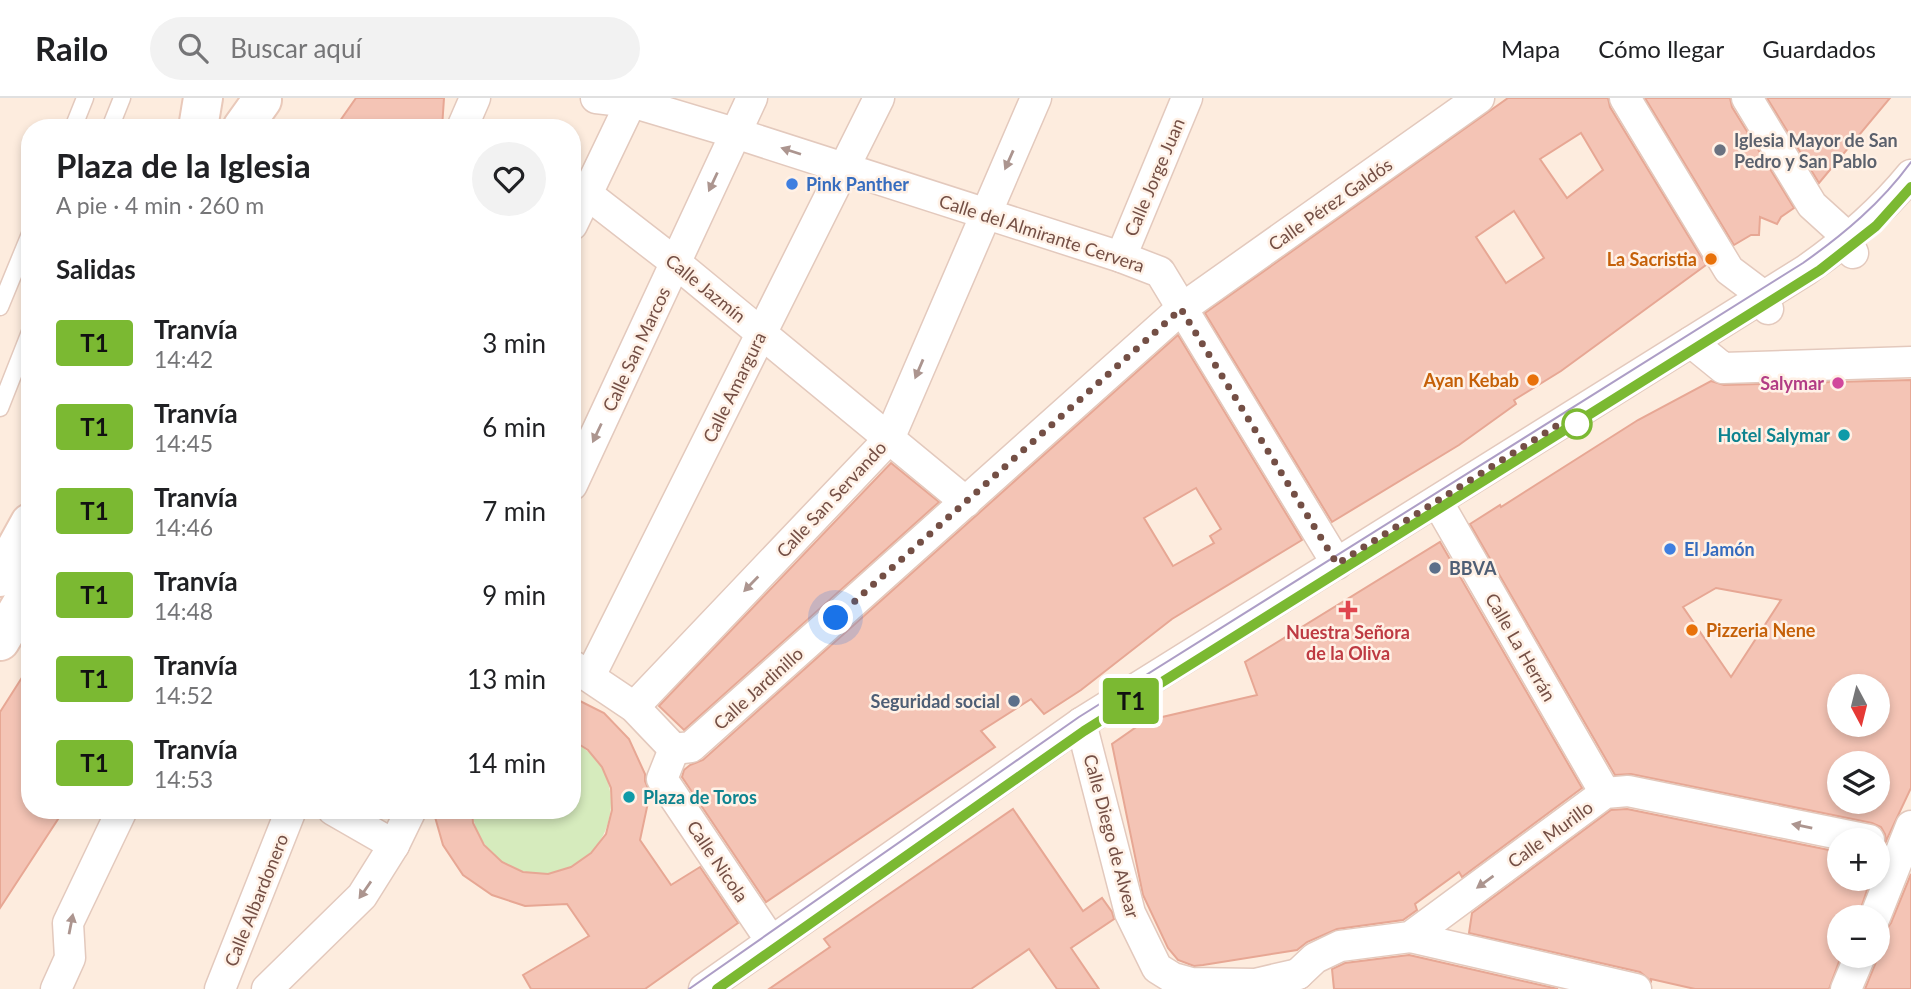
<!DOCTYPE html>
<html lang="es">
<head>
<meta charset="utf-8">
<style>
	:root { --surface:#fff; --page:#f2f2f2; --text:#202124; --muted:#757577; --line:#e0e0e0 }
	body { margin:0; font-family:Lato,sans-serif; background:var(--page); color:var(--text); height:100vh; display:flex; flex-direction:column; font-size:26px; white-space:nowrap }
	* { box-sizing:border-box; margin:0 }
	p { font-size:23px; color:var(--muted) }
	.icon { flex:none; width:38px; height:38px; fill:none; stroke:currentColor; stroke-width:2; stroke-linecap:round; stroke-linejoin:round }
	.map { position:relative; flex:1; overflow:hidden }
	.panel { position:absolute; left:21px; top:21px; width:560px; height:700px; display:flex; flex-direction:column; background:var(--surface); border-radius:28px; box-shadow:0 4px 10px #0003 }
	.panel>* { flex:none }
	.badge { padding:0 14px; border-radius:5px; font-size:24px; line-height:46px }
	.needle { width:46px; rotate:173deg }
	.controls { position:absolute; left:1827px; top:576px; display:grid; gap:14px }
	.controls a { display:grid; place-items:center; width:63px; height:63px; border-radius:50%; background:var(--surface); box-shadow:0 4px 10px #0003; font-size:35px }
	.you { position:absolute; width:35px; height:35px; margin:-18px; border:5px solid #fff; border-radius:50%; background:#1a73e8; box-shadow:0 0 0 10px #1a73e833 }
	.map>.badge { position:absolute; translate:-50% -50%; box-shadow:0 0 0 4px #fff }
	h2 { padding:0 35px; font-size:26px; line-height:63px }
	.round { display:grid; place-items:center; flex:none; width:74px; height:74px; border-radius:37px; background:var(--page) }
	.head { display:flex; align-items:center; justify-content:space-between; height:119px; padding:0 35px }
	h1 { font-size:33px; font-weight:700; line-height:52px }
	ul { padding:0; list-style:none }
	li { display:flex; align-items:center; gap:21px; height:84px; padding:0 35px }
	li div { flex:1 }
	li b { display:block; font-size:26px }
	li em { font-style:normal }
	li .badge { min-width:77px; font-weight:700; text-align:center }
	header { display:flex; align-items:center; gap:42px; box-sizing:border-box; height:98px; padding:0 35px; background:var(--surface); border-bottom:2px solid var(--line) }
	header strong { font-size:33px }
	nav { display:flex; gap:38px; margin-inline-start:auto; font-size:24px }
	.search { width:490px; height:63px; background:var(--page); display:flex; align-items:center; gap:18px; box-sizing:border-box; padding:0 24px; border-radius:38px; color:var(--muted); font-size:26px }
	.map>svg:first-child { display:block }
	.green { fill:#d6ebbd }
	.building { fill:#f4c4b5; stroke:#e7a794; stroke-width:2; fill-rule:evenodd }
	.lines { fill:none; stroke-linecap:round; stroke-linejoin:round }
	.lane-casing { stroke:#e3c9bd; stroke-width:19 }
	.street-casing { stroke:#e3c9bd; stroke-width:33 }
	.secondary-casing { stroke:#e9c9ba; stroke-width:42 }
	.lane { stroke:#fff; stroke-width:16 }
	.street { stroke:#fff; stroke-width:30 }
	.secondary { stroke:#fff; stroke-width:38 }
	.tram { stroke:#ad9ec6; stroke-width:2 }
	.oneway { fill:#ac958f }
	.line-casing { stroke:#fff; stroke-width:16 }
	.line { stroke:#7bb932; stroke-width:10 }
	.walk { stroke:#744f45; stroke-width:7; stroke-dasharray:0 12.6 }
	.worship-dot { fill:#6b7280; stroke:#fff1e6; stroke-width:2.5 }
	.shop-dot { fill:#3f7fe0; stroke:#fff1e6; stroke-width:2.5 }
	.food-dot { fill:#e8710a; stroke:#fff1e6; stroke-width:2.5 }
	.hotel-dot { fill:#d1479c; stroke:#fff1e6; stroke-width:2.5 }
	.stop-dot { fill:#fff; stroke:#7bb932; stroke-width:3.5 }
	.culture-dot { fill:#0f9aa8; stroke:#fff1e6; stroke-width:2.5 }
	.service-dot { fill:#5c6f8a; stroke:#fff1e6; stroke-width:2.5 }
	.health-dot { fill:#e0444e; stroke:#fff1e6; stroke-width:2.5 }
	.labels { text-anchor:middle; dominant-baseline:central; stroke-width:5; stroke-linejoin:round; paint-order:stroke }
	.worship-label { font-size:18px; font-weight:bold; fill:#5b616d; stroke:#fff1e6; text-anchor:start }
	.street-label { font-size:18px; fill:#744f45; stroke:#fff1e6 }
	.shop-label { font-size:18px; font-weight:bold; fill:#366cbe; stroke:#fff1e6; text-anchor:start }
	.food-label { font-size:18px; font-weight:bold; fill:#c56008; stroke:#fff1e6; text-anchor:end }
	.hotel-label { font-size:18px; font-weight:bold; fill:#b23c85; stroke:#fff1e6; text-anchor:end }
	.culture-label { font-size:18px; font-weight:bold; fill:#0d838f; stroke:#fff1e6; text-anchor:end }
	.service-label { font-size:18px; font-weight:bold; fill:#4e5e75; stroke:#fff1e6; text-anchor:start }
	.health-label { font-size:18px; font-weight:bold; fill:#be3a42; stroke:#fff1e6 }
</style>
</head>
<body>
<header>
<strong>Railo</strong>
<div class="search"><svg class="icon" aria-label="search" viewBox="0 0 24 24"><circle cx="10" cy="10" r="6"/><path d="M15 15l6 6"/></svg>Buscar aquí</div>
<nav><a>Mapa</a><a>Cómo llegar</a><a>Guardados</a></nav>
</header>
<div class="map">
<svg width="1911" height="891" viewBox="0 0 1911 891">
	<rect width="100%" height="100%" fill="#fdecde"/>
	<path class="green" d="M572,642C584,650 596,658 603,672C628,721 591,780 535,775C521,774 507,769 496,759C482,745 474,732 472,712H572Z"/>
	<g class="building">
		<polygon points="356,0 444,0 442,30 335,30"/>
		<path d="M1508,0H1608L1610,9L1706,167L1561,273L1514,302L1516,306L1459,347L1332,424L1205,215ZM1581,35L1603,72L1567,100L1540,61ZM1514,113L1544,160L1506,185L1476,139Z"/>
		<polygon points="1645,0 1730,0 1732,9 1794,110 1781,119 1777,126 1760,119 1759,137 1751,137 1734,147"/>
		<polygon points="1767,0 1890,0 1819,85"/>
		<path d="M1178,237L1302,442L1172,521L1081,592L1044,616L1031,601L981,633L995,649L766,804L682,679L684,672L690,667L703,662ZM1196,390L1221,431L1210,438L1214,445L1173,468L1144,420Z"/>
		<path d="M1911,282V690L1886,743L1885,736L1881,729L1872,725L1631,676L1615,677L1470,426L1500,407L1501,409L1638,322L1711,283L1724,287ZM1716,490L1781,502L1731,579L1683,509ZM1839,588H1878V626H1839ZM1839,665H1878V704H1839Z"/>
		<polygon points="891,365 939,404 684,632 659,608"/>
		<polygon points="1440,444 1582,690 1462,779 1459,774 1415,806 1417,812 1403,822 1337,831 1307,844 1297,852 1203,867 1194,868 1178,862 1168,850 1143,797 1112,646 1145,623 1257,597 1245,564"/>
		<polygon points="30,567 30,712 64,712 0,810 0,614"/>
		<polygon points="572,599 604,615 629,641 645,676 645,683 650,695 640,742 671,787 700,769 738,825 645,891 531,891 523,877 589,838 567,806 525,808 492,797 463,777 443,747 433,712 472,712 473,725 484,747 502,764 523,774 548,776 571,769 591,755 606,736 612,712 611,690 602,669 588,652 572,642"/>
		<polygon points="1013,711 1083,813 1102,800 1112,814 1114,821 1071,850 1099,891 1057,891 1029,851 971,891 769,891 830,849 824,841"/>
		<polygon points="1627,711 1839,754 1839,780 1871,780 1858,819 1839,819 1839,858 1841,858 1829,891 1695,891 1651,881 1651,883 1640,874 1469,835 1472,815 1611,712"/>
		<polygon points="1911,776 1911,891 1865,891 1876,864 1878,836 1885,833 1891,825"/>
		<polygon points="1409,857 1558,891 1334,891 1332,871 1345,865"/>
	</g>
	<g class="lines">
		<defs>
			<g id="lane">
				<polyline points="73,30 85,0"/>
				<polyline points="110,30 122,0"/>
				<polyline points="0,209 30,136"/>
				<polyline points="0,310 30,234"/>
			</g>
			<g id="street">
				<polyline points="596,0 631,4 735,35 1121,159 1160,174 1337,466"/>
				<polyline points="633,0 587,96 676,165 966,404"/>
				<polyline points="1625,0 1729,172 1757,193 1768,211"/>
				<polyline points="1747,0 1812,107 1844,136 1853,155"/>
				<polyline points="462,30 475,0"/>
				<polyline points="572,127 587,96"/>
				<polyline points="1121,159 1187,0"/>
				<polyline points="1691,244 1723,270 1911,264"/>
				<polyline points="572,387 752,0"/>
				<polyline points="1437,403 1605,695"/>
				<polyline points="573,568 634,609 674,651"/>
				<polyline points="590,578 879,0"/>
				<polyline points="634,609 889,341 1036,0"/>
				<polyline points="1081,625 1130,815 1157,870 1173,880 1191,885 1255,886 1298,876"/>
				<polyline points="674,651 691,649 1181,211 1479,0"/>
				<polyline points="674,651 662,681 771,843"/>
				<polyline points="333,712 394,747"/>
				<polyline points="1875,819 1911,728"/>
				<polyline points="1410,839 1636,891"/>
				<polyline points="1298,876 1315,860 1340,848 1410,839 1605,695 1628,693 1869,742"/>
				<polyline points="56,891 70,860 68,825 122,712"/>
				<polyline points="220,891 291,712"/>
				<polyline points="267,891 362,798 394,747 411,712"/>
				<path d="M704,891L1081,625L1806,172C1846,144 1880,115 1911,77"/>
				<polyline points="1846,891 1860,858"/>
			</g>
			<g id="secondary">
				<polyline points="198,30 203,0"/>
				<polyline points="242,30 262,2"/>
				<polyline points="0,479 30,425"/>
				<polyline points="0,543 30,492"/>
			</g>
		</defs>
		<use href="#lane" class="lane-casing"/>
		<use href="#street" class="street-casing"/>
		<use href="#secondary" class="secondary-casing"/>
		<use href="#lane" class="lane"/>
		<use href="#street" class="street"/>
		<use href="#secondary" class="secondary"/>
		<g class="tram">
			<path d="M689,891L1079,619L1803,165C1844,136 1881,105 1911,64"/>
			<polyline points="717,891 1084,633 1820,172 1876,128 1911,89"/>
		</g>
	</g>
	<defs><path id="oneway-solid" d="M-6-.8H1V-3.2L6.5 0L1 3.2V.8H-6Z" transform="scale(1.75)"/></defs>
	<g class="oneway">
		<use href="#oneway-solid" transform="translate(791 53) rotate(-162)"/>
		<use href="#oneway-solid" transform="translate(1009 62) rotate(114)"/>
		<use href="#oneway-solid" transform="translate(713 84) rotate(115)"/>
		<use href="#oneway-solid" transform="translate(919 271) rotate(113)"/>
		<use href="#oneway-solid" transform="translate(597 335) rotate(115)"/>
		<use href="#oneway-solid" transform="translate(751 486) rotate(134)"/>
		<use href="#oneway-solid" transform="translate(1802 728) rotate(-168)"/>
		<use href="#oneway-solid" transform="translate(1485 784) rotate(144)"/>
		<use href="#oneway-solid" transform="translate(365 792) rotate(125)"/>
		<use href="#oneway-solid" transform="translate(71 826) rotate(-79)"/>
	</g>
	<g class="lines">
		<defs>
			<polyline id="line" points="717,891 1084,633 1820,172 1876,128 1911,89"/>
		</defs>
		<use href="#line" class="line-casing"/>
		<use href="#line" class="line"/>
		<polyline class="walk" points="836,520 1181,211 1337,466 1572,318 1577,326"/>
	</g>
	<circle class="worship-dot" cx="1720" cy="52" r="7"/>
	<g class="shop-dot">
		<circle cx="792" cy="86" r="7"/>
		<circle cx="1670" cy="451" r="7"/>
	</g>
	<g class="food-dot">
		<circle cx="1711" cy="161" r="7"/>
		<circle cx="1533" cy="282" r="7"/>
		<circle cx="1692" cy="532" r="7"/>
	</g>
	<circle class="hotel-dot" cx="1838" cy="285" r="7"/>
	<circle class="stop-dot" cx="1577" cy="326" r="14"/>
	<g class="culture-dot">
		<circle cx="1844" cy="337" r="7"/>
		<circle cx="629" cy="699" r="7"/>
	</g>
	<g class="service-dot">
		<circle cx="1435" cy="470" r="7"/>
		<circle cx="1014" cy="603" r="7"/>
	</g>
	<path class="health-dot" d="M1344.5 501.5h7v7h7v7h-7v7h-7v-7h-7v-7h7z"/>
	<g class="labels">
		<g class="worship-label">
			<text x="1734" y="42">Iglesia Mayor de San<tspan x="1734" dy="21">Pedro y San Pablo</tspan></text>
		</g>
		<g class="street-label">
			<text transform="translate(1154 79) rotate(-67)">Calle Jorge Juan</text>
			<text transform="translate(1330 106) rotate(-35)">Calle Pérez Galdós</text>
			<text transform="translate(1042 135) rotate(18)">Calle del Almirante Cervera</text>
			<text transform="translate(706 190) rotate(39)">Calle Jazmín</text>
			<text transform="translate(636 251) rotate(-65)">Calle San Marcos</text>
			<text transform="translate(734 289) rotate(-64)">Calle Amargura</text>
			<text transform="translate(831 401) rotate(-47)">Calle San Servando</text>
			<text transform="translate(1521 549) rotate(60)">Calle La Herrán</text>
			<text transform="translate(758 590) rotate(-42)">Calle Jardinillo</text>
			<text transform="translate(1550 736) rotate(-36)">Calle Murillo</text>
			<text transform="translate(1112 738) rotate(75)">Calle Diego de Alvear</text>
			<text transform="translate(718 763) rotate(56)">Calle Nicola</text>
			<text transform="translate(256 802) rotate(-68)">Calle Albardonero</text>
		</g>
		<g class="shop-label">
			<text x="806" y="86">Pink Panther</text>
			<text x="1684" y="451">El Jamón</text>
		</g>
		<g class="food-label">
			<text x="1697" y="161">La Sacristia</text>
			<text x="1519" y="282">Ayan Kebab</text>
			<text x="1706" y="532" text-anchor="start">Pizzeria Nene</text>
		</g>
		<g class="hotel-label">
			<text x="1824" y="285">Salymar</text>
		</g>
		<g class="culture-label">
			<text x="1830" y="337">Hotel Salymar</text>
			<text x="643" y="699" text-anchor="start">Plaza de Toros</text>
		</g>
		<g class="service-label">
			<text x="1449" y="470">BBVA</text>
			<text x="1000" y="603" text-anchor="end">Seguridad social</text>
		</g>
		<g class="health-label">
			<text x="1348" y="534">Nuestra Señora<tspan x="1348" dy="21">de la Oliva</tspan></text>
		</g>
	</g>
</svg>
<div class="controls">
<a><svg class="needle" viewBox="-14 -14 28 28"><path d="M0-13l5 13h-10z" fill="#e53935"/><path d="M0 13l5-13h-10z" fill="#757577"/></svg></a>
<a><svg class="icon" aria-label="layers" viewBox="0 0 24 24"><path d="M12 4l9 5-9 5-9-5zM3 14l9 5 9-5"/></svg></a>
<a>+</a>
<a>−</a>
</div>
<div class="you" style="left:836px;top:520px"></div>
<b class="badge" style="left:1131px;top:603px;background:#7bb932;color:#111">T1</b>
<section class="panel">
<div class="head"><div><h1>Plaza de la Iglesia</h1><p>A pie · 4 min · 260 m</p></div><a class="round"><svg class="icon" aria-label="heart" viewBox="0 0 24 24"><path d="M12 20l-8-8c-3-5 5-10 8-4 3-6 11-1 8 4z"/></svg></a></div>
<h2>Salidas</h2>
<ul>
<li><span class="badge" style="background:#7bb932;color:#111">T1</span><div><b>Tranvía</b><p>14:42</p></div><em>3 min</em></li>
<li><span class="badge" style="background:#7bb932;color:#111">T1</span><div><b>Tranvía</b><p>14:45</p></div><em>6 min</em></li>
<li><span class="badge" style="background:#7bb932;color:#111">T1</span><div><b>Tranvía</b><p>14:46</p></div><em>7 min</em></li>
<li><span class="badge" style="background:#7bb932;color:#111">T1</span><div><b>Tranvía</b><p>14:48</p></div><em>9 min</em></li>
<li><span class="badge" style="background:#7bb932;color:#111">T1</span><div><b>Tranvía</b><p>14:52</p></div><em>13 min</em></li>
<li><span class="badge" style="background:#7bb932;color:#111">T1</span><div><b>Tranvía</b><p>14:53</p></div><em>14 min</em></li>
</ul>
</section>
</div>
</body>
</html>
